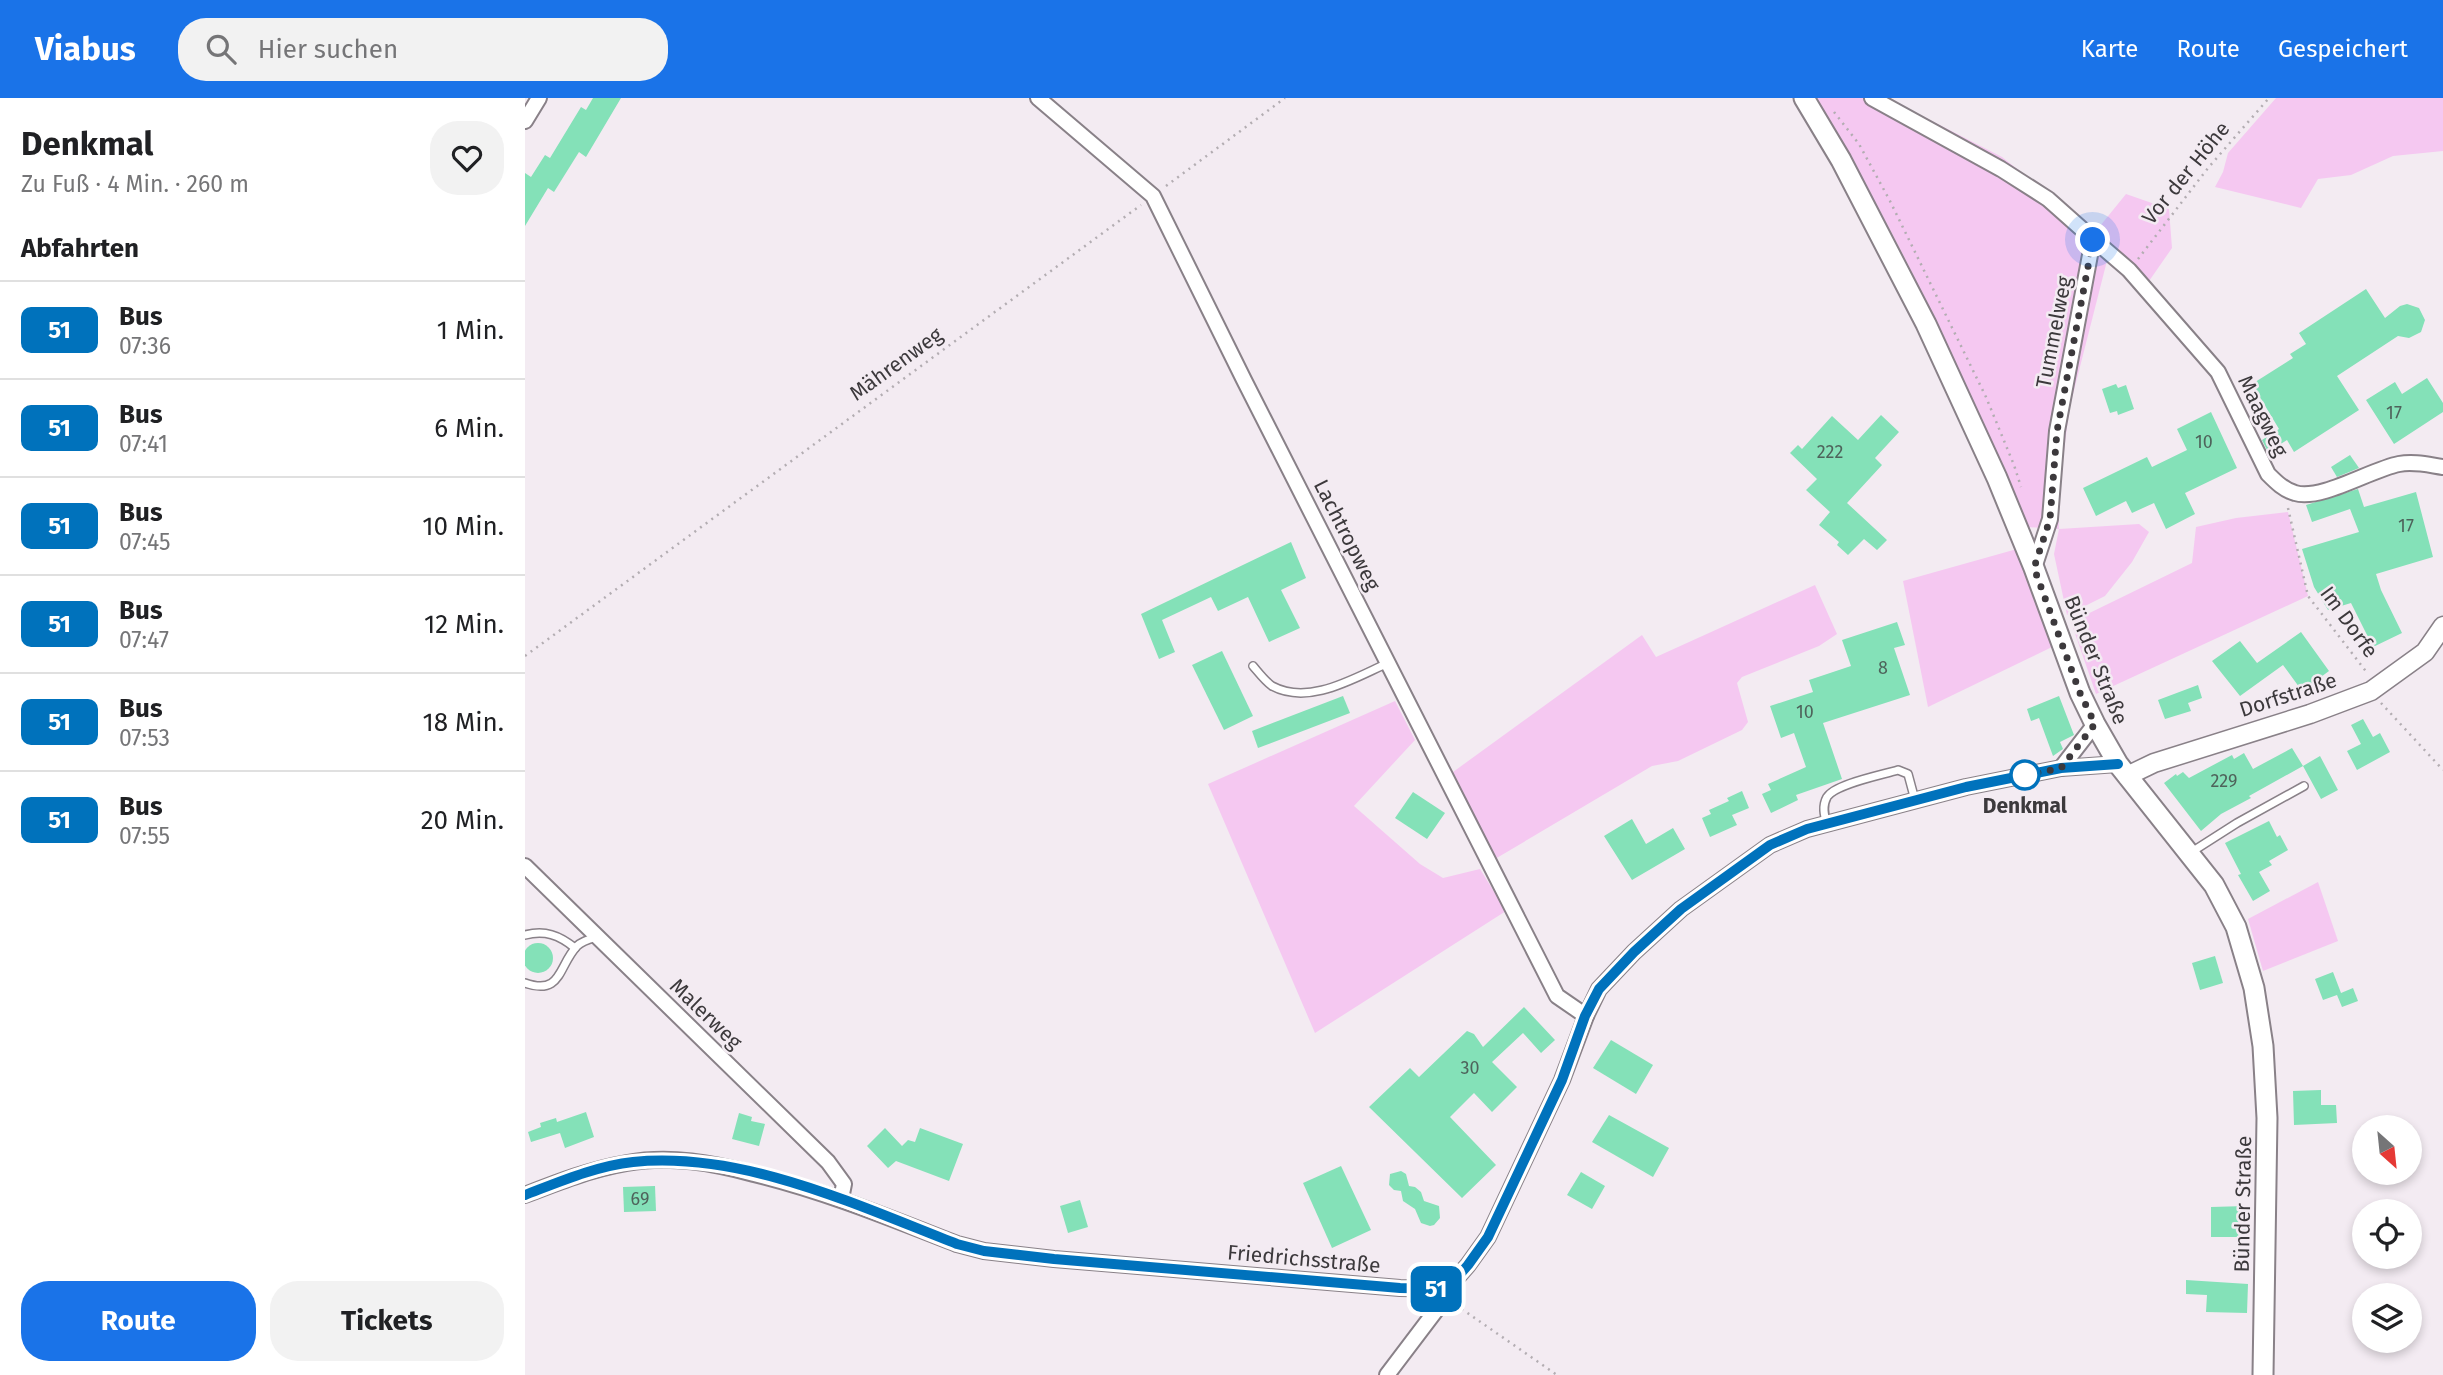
<!DOCTYPE html>
<html lang="de">
<head>
<meta charset="utf-8">
<style>
	:root { --surface:#fff; --page:#f2f2f2; --text:#202124; --muted:#757577; --line:#e0e0e0; --accent:#1a73e8 }
	body { margin:0; font-family:"Fira Sans",sans-serif; background:var(--page); color:var(--text); height:100vh; display:flex; flex-direction:column; font-size:26px; white-space:nowrap }
	* { box-sizing:border-box; margin:0 }
	p { font-size:23px; color:var(--muted) }
	.icon { flex:none; width:38px; height:38px; fill:none; stroke:currentColor; stroke-width:2; stroke-linecap:round; stroke-linejoin:round }
	.map { position:relative; flex:1; overflow:hidden }
	.sheet { display:flex; flex-direction:column; background:var(--surface); width:525px }
	.sheet>* { flex:none }
	.badge { padding:0 14px; border-radius:10px; font-size:24px; line-height:46px }
	.needle { width:46px; rotate:153deg }
	.buttons { position:absolute; left:1827px; top:1017px; display:grid; gap:14px }
	.buttons a { display:grid; place-items:center; width:70px; height:70px; border-radius:50%; background:var(--surface); box-shadow:0 4px 10px #0003; font-size:35px }
	.you { position:absolute; width:35px; height:35px; margin:-18px; border:5px solid #fff; border-radius:50%; background:#1a73e8; box-shadow:0 0 0 10px #1a73e833 }
	.map>.badge { position:absolute; translate:-50% -50%; box-shadow:0 0 0 4px #fff }
	h2 { padding:0 21px; font-size:26px; line-height:63px }
	.round { display:grid; place-items:center; flex:none; width:74px; height:74px; border-radius:28px; background:var(--page) }
	.summary { display:flex; align-items:center; justify-content:space-between; height:119px; padding:0 21px }
	h1 { font-size:33px; font-weight:700; line-height:52px }
	.action { display:flex; gap:14px; margin-top:auto; padding:14px 21px }
	.action a { flex:1; height:80px; border-radius:28px; background:var(--accent); color:#fff; font-size:28px; font-weight:700; line-height:80px; text-align:center }
	.action a+a { background:var(--page); color:var(--text) }
	ul { padding:0; list-style:none }
	li { display:flex; align-items:center; gap:21px; height:98px; padding:0 21px; border-top:2px solid var(--line) }
	li div { flex:1 }
	li b { display:block; font-size:26px }
	li em { font-style:normal }
	li .badge { min-width:77px; font-weight:700; text-align:center }
	header { display:flex; align-items:center; gap:42px; box-sizing:border-box; height:98px; padding:0 35px; background:var(--accent); color:#fff }
	header strong { font-size:33px }
	nav { display:flex; gap:38px; margin-inline-start:auto; font-size:24px }
	.search { width:490px; height:63px; background:var(--page); display:flex; align-items:center; gap:18px; box-sizing:border-box; padding:0 24px; border-radius:28px; color:var(--muted); font-size:26px }
	main { display:flex; flex:1; min-height:0 }
	.map>svg:first-child { display:block }
	.green { fill:#f5c8f1 }
	.building { fill:#84e1b8 }
	.lines { fill:none; stroke-linecap:round; stroke-linejoin:round }
	.service-casing { stroke:#898188; stroke-width:10 }
	.minor-casing { stroke:#898188; stroke-width:18 }
	.tertiary-casing { stroke:#898188; stroke-width:21 }
	.secondary-casing { stroke:#898188; stroke-width:23 }
	.path { stroke:#b3adb2; stroke-width:2.5; stroke-dasharray:2 5; stroke-linecap:butt }
	.service { stroke:#fff; stroke-width:7 }
	.minor { stroke:#fff; stroke-width:14 }
	.tertiary { stroke:#fff; stroke-width:18 }
	.secondary { stroke:#fff; stroke-width:19 }
	.line-casing { stroke:#fff; stroke-width:16 }
	.line { stroke:#0072bc; stroke-width:10 }
	.walk { stroke:#3c393c; stroke-width:7; stroke-dasharray:0 12.6 }
	.stop-dot { fill:#fff; stroke:#0072bc; stroke-width:3.5 }
	.labels { text-anchor:middle; dominant-baseline:central; stroke-width:5; stroke-linejoin:round; paint-order:stroke }
	.number-label { font-size:18px; fill:#4e635b }
	.street-label { font-size:21px; fill:#3c393c; stroke:#f3ebf2 }
	.stop-label { font-size:21px; font-weight:bold; fill:#3c393c; stroke:#f3ebf2 }
</style>
</head>
<body>
<header>
<strong>Viabus</strong>
<div class="search"><svg class="icon" aria-label="search" viewBox="0 0 24 24"><circle cx="10" cy="10" r="6"/><path d="M15 15l6 6"/></svg>Hier suchen</div>
<nav><a>Karte</a><a>Route</a><a>Gespeichert</a></nav>
</header>
<main>
<section class="sheet">
<div class="summary"><div><h1>Denkmal</h1><p>Zu Fuß · 4 Min. · 260 m</p></div><a class="round"><svg class="icon" aria-label="heart" viewBox="0 0 24 24"><path d="M12 20l-8-8c-3-5 5-10 8-4 3-6 11-1 8 4z"/></svg></a></div>
<h2>Abfahrten</h2>
<ul>
<li><span class="badge" style="background:#0072bc;color:#fff">51</span><div><b>Bus</b><p>07:36</p></div><em>1 Min.</em></li>
<li><span class="badge" style="background:#0072bc;color:#fff">51</span><div><b>Bus</b><p>07:41</p></div><em>6 Min.</em></li>
<li><span class="badge" style="background:#0072bc;color:#fff">51</span><div><b>Bus</b><p>07:45</p></div><em>10 Min.</em></li>
<li><span class="badge" style="background:#0072bc;color:#fff">51</span><div><b>Bus</b><p>07:47</p></div><em>12 Min.</em></li>
<li><span class="badge" style="background:#0072bc;color:#fff">51</span><div><b>Bus</b><p>07:53</p></div><em>18 Min.</em></li>
<li><span class="badge" style="background:#0072bc;color:#fff">51</span><div><b>Bus</b><p>07:55</p></div><em>20 Min.</em></li>
</ul>
<div class="action"><a>Route</a><a>Tickets</a></div>
</section>
<div class="map">
<svg width="1918" height="1277" viewBox="0 0 1918 1277">
	<rect width="100%" height="100%" fill="#f3ebf2"/>
	<g class="green">
		<path d="M1290,0H1339L1366,14L1370,4L1477,59L1571,133L1601,96L1644,111L1647,150L1622,186L1601,159L1586,147L1544,312L1533,404L1534,431L1614,426L1624,434L1607,464L1580,498L1542,517L1529,456L1534,431L1502,429C1463,341 1426,253 1383,167C1355,110 1322,55 1290,0Z"/>
		<polygon points="1751,0 1918,0 1918,53 1868,58 1826,77 1793,81 1776,110 1690,89 1698,74 1703,55"/>
		<polygon points="1763,414 1783,498 1571,596 1546,524 1667,465 1671,429 1711,420"/>
		<polygon points="1492,451 1527,549 1403,609 1378,483"/>
		<polygon points="1290,487 1312,536 1294,548 1217,579 1212,585 1223,624 1217,632 1153,663 1127,668 970,761 928,674 1117,537 1131,559"/>
		<polygon points="870,603 890,642 829,708 895,766 918,780 955,771 981,813 790,935 683,686"/>
		<polygon points="1793,784 1813,843 1738,873 1723,821"/>
	</g>
	<g class="building">
		<polygon points="68,0 96,0 61,59 54,54 29,94 23,90 0,128 0,75 6,79 20,57 25,60 56,9 61,12"/>
		<polygon points="1841,191 1860,220 1875,208 1882,206 1894,210 1900,222 1896,234 1884,240 1873,238 1812,278 1834,312 1769,354 1762,342 1743,354 1737,342 1754,331 1727,286 1768,260 1765,256 1781,246 1774,235"/>
		<polygon points="1902,280 1918,305 1918,314 1869,346 1841,302 1870,284 1877,296"/>
		<polygon points="1591,286 1593,290 1601,287 1609,311 1593,317 1592,313 1585,315 1577,291"/>
		<polygon points="1686,314 1712,370 1660,395 1670,416 1641,431 1629,405 1607,415 1601,403 1571,418 1558,390 1622,359 1627,369 1662,352 1652,331"/>
		<polygon points="1356,317 1374,334 1350,360 1357,367 1322,405 1362,442 1352,452 1339,441 1323,457 1312,447 1314,444 1294,427 1305,414 1281,392 1292,381 1265,355 1273,347 1277,351 1307,318 1333,342"/>
		<polygon points="1825,357 1834,370 1812,379 1806,369"/>
		<polygon points="1833,391 1839,409 1891,394 1908,459 1851,476 1856,492 1877,535 1848,549 1826,505 1803,512 1789,489 1777,451 1834,434 1825,411 1787,424 1781,407"/>
		<polygon points="766,444 781,480 756,492 775,530 744,544 723,499 693,513 686,499 637,522 650,554 634,561 616,516"/>
		<polygon points="1372,524 1380,547 1369,550 1385,597 1298,625 1317,681 1271,697 1273,702 1246,715 1237,696 1246,692 1243,686 1281,669 1269,635 1256,640 1245,608 1288,594 1284,582 1326,568 1317,542"/>
		<polygon points="1776,534 1804,573 1777,593 1758,567 1715,598 1687,563 1715,543 1732,565"/>
		<polygon points="697,553 728,618 699,632 667,567"/>
		<polygon points="1673,587 1677,600 1663,605 1666,613 1640,621 1633,602"/>
		<polygon points="818,598 825,615 733,650 727,633"/>
		<polygon points="1534,598 1549,637 1535,644 1538,651 1528,658 1514,620 1506,623 1502,611"/>
		<polygon points="1838,621 1848,639 1855,635 1865,654 1832,672 1822,653 1836,646 1826,627"/>
		<polygon points="1767,650 1778,668 1795,658 1813,692 1796,701 1778,668 1724,698 1726,700 1696,716 1676,733 1639,685 1651,676 1652,678 1658,674 1664,680 1707,657 1709,661 1719,655 1728,671"/>
		<polygon points="1217,693 1224,710 1207,717 1212,727 1185,739 1177,720 1186,716 1184,712 1204,703 1202,700"/>
		<polygon points="888,694 920,715 902,741 870,720"/>
		<polygon points="1107,721 1121,746 1148,730 1160,751 1107,782 1079,738"/>
		<polygon points="1744,723 1752,739 1755,737 1763,752 1744,763 1747,767 1734,774 1745,793 1728,803 1713,777 1716,776 1700,745"/>
		<circle cx="13" cy="860" r="15"/>
		<polygon points="1690,858 1698,885 1675,892 1667,865"/>
		<polygon points="1808,874 1816,895 1828,890 1833,903 1817,909 1812,897 1798,902 1790,881"/>
		<polygon points="999,909 1030,942 1016,955 998,935 967,964 992,989 967,1014 949,995 925,1019 971,1067 937,1100 844,1009 885,970 894,979 942,933 949,936 958,949"/>
		<polygon points="1086,942 1128,967 1111,996 1068,970"/>
		<polygon points="1796,992 1796,1007 1811,1007 1812,1025 1769,1027 1768,993"/>
		<polygon points="61,1014 69,1039 40,1050 35,1035 6,1044 3,1034 16,1029 15,1025 31,1020 32,1024"/>
		<polygon points="214,1015 227,1019 226,1023 240,1026 234,1048 207,1041"/>
		<polygon points="1084,1017 1144,1050 1128,1079 1067,1044"/>
		<polygon points="360,1030 377,1048 383,1042 390,1044 395,1030 438,1046 424,1083 371,1063 363,1070 342,1048"/>
		<polygon points="816,1068 846,1132 807,1150 778,1085"/>
		<polygon points="876,1073 881,1076 884,1088 890,1089 896,1094 899,1103 914,1108 915,1120 909,1127 905,1128 896,1125 890,1111 878,1103 876,1093 869,1092 864,1087 865,1076"/>
		<polygon points="1056,1074 1080,1088 1067,1111 1042,1097"/>
		<polygon points="130,1088 131,1113 99,1114 98,1089"/>
		<polygon points="555,1102 563,1129 543,1135 535,1108"/>
		<polygon points="1721,1108 1722,1139 1686,1139 1686,1109"/>
		<polygon points="1661,1182 1723,1186 1722,1215 1681,1214 1682,1197 1661,1196"/>
	</g>
	<g class="lines">
		<defs>
			<g id="service">
				<path d="M728,568C734,575 740,583 747,588C784,608 829,580 863,565"/>
				<path d="M1302,726C1299,717 1297,708 1302,699C1310,686 1357,677 1373,672L1383,676L1390,702"/>
				<polyline points="1665,755 1712,725 1779,688"/>
				<path d="M0,837C20,832 34,837 50,850"/>
				<path d="M0,885C37,898 33,868 52,848C57,843 65,841 72,839"/>
			</g>
			<g id="minor">
				<polyline points="513,0 628,98 719,282 1032,898 1061,918"/>
				<polyline points="1347,0 1476,71 1523,101 1568,141 1532,333 1525,421 1509,470"/>
				<polyline points="0,23 14,0"/>
				<path d="M1568,141L1604,172L1693,274L1743,376C1751,384 1759,392 1770,395C1796,403 1847,371 1874,366C1889,363 1904,367 1918,369"/>
				<polyline points="1536,670 1570,626"/>
				<polyline points="0,768 303,1064 319,1086 316,1101"/>
				<path d="M0,1097C33,1084 67,1071 102,1065C145,1057 188,1065 229,1076C299,1093 365,1120 432,1146L459,1153L529,1161L875,1190L922,1191"/>
				<polyline points="862,1277 912,1211 922,1191 943,1167 963,1139 1037,982 1061,918 1074,891 1109,854 1156,811 1245,747 1282,731 1441,689 1536,670 1593,666"/>
			</g>
			<polyline id="tertiary" points="1602,678 1629,665 1785,616 1846,593 1900,554 1918,528"/>
			<polyline id="secondary" points="1279,0 1316,62 1401,226 1472,380 1509,470 1555,595 1570,626 1593,666 1689,787 1711,829 1729,890 1738,948 1742,1020 1738,1277"/>
		</defs>
		<use href="#service" class="service-casing"/>
		<use href="#minor" class="minor-casing"/>
		<use href="#tertiary" class="tertiary-casing"/>
		<use href="#secondary" class="secondary-casing"/>
		<g class="path">
			<polyline points="1309,14 1334,46 1365,103 1461,299 1489,367 1496,389"/>
			<polyline points="641,88 760,0"/>
			<polyline points="1613,161 1683,70 1744,0"/>
			<polyline points="1763,410 1783,498 1843,576"/>
			<polyline points="0,558 616,107"/>
			<polyline points="1856,605 1918,672"/>
			<polyline points="931,1207 1032,1277"/>
		</g>
		<use href="#service" class="service"/>
		<use href="#minor" class="minor"/>
		<use href="#tertiary" class="tertiary"/>
		<use href="#secondary" class="secondary"/>
	</g>
	<g class="lines">
		<defs>
			<path id="line" d="M0,1097C34,1084 71,1068 108,1064C218,1053 331,1107 432,1146L459,1153L529,1161L875,1190L922,1191L943,1167L963,1139L1037,982L1060,918L1074,891L1109,854L1156,811L1245,747L1282,731L1441,689L1536,670L1593,666"/>
		</defs>
		<use href="#line" class="line-casing"/>
		<use href="#line" class="line"/>
		<polyline class="walk" points="1500,677 1488,680 1536,670 1570,626 1555,595 1509,470 1525,421 1532,333 1568,142"/>
	</g>
	<circle class="stop-dot" cx="1500" cy="677" r="14"/>
	<g class="labels">
		<g class="number-label">
			<text x="1869" y="315">17</text>
			<text x="1679" y="344">10</text>
			<text x="1305" y="354">222</text>
			<text x="1881" y="428">17</text>
			<text x="1358" y="570">8</text>
			<text x="1280" y="614">10</text>
			<text x="1699" y="683">229</text>
			<text x="945" y="970">30</text>
			<text x="115" y="1101">69</text>
		</g>
		<g class="street-label">
			<text transform="translate(1661 75) rotate(-51)">Vor der Höhe</text>
			<text transform="translate(1529 234) rotate(-79)">Tummelweg</text>
			<text transform="translate(371 266) rotate(-36)">Mährenweg</text>
			<text transform="translate(1738 318) rotate(64)">Maagweg</text>
			<text transform="translate(822 437) rotate(63)">Lachtropweg</text>
			<text transform="translate(1824 524) rotate(54)">Im Dorfe</text>
			<text transform="translate(1571 562) rotate(68)">Bünder Straße</text>
			<text transform="translate(1763 597) rotate(-18)">Dorfstraße</text>
			<text transform="translate(181 916) rotate(44)">Malerweg</text>
			<text transform="translate(1718 1106) rotate(-89)">Bünder Straße</text>
			<text transform="translate(779 1161) rotate(5)">Friedrichsstraße</text>
		</g>
		<g class="stop-label">
			<text x="1500" y="708">Denkmal</text>
		</g>
	</g>
</svg>
<div class="buttons">
<a><svg class="needle" viewBox="-14 -14 28 28"><path d="M0-13l5 13h-10z" fill="#e53935"/><path d="M0 13l5-13h-10z" fill="#757577"/></svg></a>
<a><svg class="icon" aria-label="locate" viewBox="0 0 24 24"><circle cx="12" cy="12" r="6"/><path d="M12 2v4M12 18v4M2 12h4M18 12h4"/></svg></a>
<a><svg class="icon" aria-label="layers" viewBox="0 0 24 24"><path d="M12 4l9 5-9 5-9-5zM3 14l9 5 9-5"/></svg></a>
</div>
<div class="you" style="left:1568px;top:142px"></div>
<b class="badge" style="left:911px;top:1191px;background:#0072bc;color:#fff">51</b>
</div>
</main>
</body>
</html>
